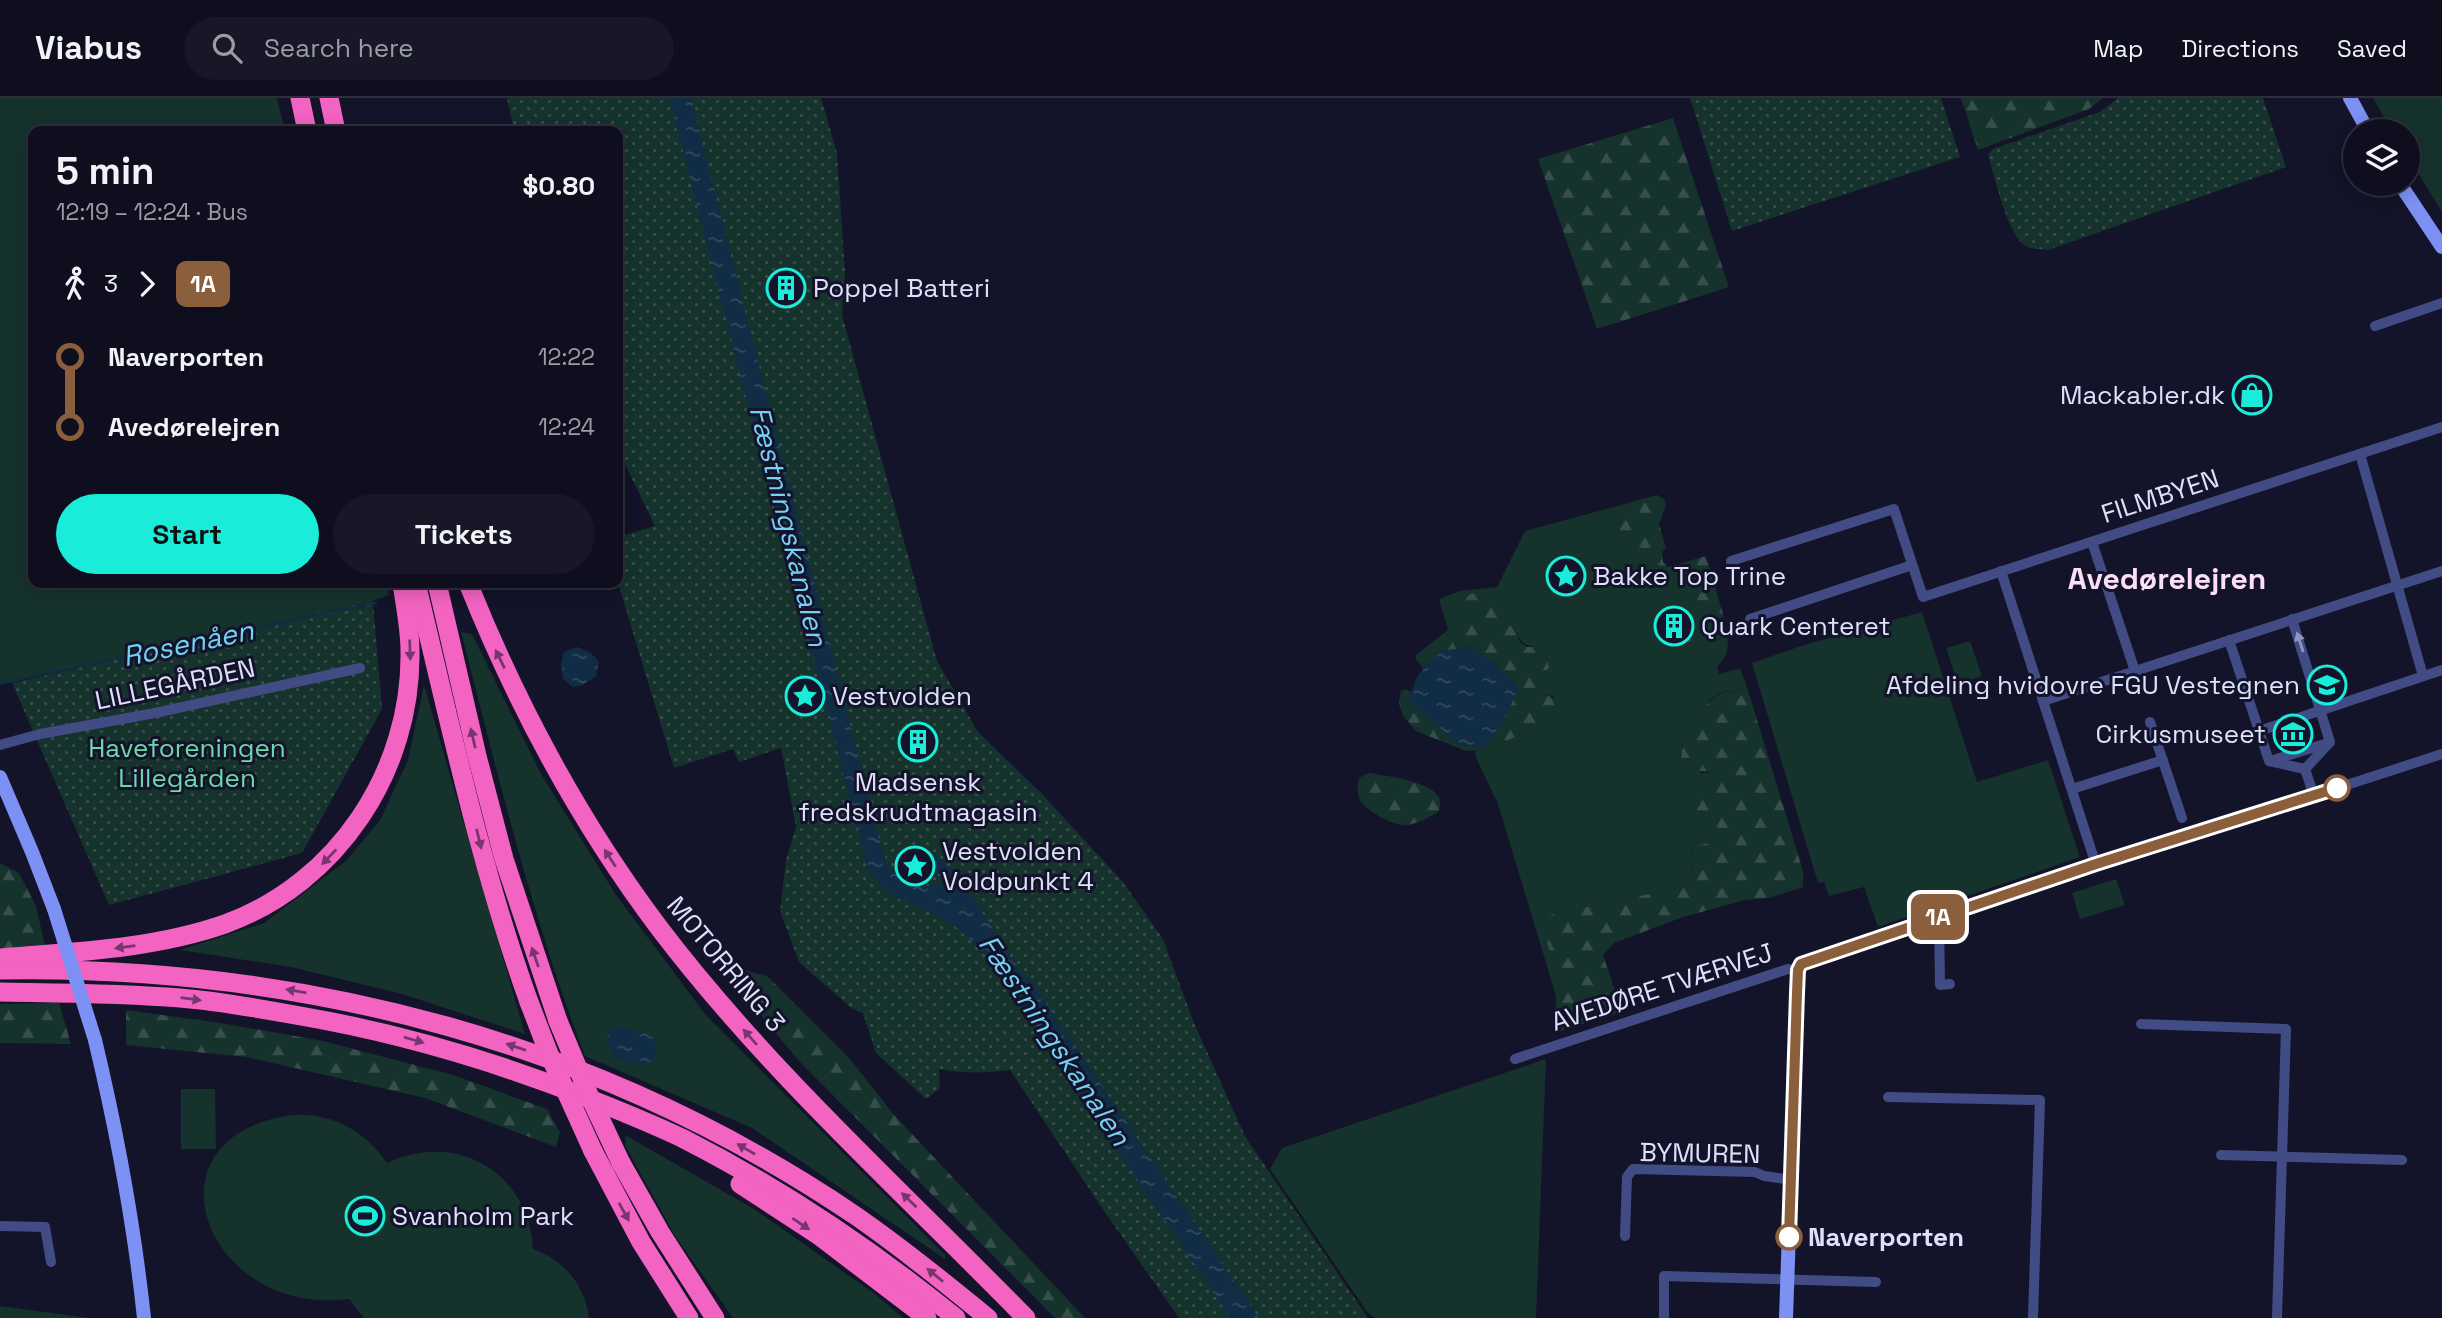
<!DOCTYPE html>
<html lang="en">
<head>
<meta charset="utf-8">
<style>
	:root { --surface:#0e0e1f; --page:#171728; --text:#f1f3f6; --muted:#9b9ca4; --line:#2e2e3d; --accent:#1aecda }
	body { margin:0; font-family:"Space Grotesk",sans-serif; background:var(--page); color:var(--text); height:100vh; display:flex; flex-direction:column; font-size:26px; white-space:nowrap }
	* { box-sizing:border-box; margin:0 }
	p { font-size:23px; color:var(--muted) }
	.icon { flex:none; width:38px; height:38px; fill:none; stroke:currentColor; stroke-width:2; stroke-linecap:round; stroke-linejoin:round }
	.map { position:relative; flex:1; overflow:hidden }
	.drawer { position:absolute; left:28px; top:28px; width:595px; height:462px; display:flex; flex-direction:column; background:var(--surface); border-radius:14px; box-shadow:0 4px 18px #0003,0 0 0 2px var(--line) }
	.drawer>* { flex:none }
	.badge { padding:0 14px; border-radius:10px; font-size:24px; line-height:46px }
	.tools { position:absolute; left:2343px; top:21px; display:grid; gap:14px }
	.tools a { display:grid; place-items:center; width:77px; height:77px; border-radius:50%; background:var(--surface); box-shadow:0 4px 18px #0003,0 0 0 2px var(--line); font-size:35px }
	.map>.badge { position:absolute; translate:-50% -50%; box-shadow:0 0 0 4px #fff }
	.legs { display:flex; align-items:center; gap:10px; height:77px; padding:0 28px; font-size:23px }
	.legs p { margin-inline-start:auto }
	.overview { display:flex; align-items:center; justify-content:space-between; height:119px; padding:0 28px }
	h1 { font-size:38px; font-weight:700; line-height:52px }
	.button { display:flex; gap:14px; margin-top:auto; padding:14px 28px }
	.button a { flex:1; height:80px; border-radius:42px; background:var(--accent); color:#111; font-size:28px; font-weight:700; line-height:80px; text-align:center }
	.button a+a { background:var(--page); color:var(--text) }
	ul { padding:0 28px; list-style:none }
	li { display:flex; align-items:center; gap:24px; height:70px; font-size:26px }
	li i { display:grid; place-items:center; width:10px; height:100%; margin:0 9px; background:currentColor }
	li i::after { content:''; width:18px; height:18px; margin:-9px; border:5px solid; border-radius:50%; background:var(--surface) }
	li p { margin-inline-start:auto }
	li:first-child i { background:linear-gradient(#0000 50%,currentColor 0) }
	li:last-child i { background:linear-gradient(currentColor 50%,#0000 0) }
	header { display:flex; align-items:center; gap:42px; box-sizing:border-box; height:98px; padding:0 35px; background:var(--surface); border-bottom:2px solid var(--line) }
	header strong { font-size:33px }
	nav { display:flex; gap:38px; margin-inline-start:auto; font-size:24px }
	.search { width:490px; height:63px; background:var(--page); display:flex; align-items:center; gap:18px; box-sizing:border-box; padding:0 24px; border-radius:38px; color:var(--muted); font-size:26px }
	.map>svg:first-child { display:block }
	.grass { fill:#16322c }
	.forest { fill:url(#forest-firs) }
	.park { fill:url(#park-dots) }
	.water { fill:url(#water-ripples) }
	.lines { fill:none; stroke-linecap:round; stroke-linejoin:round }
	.stream { stroke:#102d45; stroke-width:2.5 }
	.street { stroke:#424c84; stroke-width:10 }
	.secondary { stroke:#7d90f4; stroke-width:14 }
	.highway { stroke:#f263c2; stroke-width:19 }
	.secondary-bridge { stroke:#7d90f4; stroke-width:14 }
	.highway-bridge { stroke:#f263c2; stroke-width:19 }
	.oneway { fill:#9096c0 }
	.oneway2 { fill:#77376e }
	.line-1-casing { stroke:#fff; stroke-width:16 }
	.line-1 { stroke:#8b5e3c; stroke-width:10 }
	.stop-1-dot { fill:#fff; stroke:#8b5e3c; stroke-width:3.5 }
	.labels { text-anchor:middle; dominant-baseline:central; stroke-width:6; stroke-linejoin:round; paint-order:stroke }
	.poi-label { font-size:26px; fill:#dee0fc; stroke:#131329; text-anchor:start }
	.street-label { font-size:26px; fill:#dee0fc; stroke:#131329 }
	.park-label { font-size:26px; fill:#6ed8aa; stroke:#131329 }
	.stop-label { font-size:26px; font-weight:bold; fill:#dee0fc; stroke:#131329; text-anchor:start }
	.water-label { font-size:28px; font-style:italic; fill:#74d0f4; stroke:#131329 }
	.quarter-label { font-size:30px; font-weight:bold; fill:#fcdff7; stroke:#131329 }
</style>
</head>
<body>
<header>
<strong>Viabus</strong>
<div class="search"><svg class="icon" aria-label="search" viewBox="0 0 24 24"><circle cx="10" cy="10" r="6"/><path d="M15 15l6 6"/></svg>Search here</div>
<nav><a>Map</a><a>Directions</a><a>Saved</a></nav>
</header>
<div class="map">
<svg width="2442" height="1220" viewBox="0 0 2442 1220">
	<defs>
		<pattern id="forest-firs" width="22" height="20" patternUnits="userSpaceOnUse" patternTransform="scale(1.75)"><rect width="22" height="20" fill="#16322c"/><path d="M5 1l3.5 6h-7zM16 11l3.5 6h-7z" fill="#374f4c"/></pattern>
		<pattern id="park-dots" width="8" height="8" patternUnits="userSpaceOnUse" patternTransform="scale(1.75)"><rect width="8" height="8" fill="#16322c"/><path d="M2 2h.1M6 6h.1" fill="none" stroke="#374f4c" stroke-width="1.8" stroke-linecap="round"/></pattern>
		<pattern id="water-ripples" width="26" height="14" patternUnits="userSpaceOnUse" patternTransform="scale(1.75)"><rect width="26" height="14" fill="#102d45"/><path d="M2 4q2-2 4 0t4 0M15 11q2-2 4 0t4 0" fill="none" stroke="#324b61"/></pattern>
	</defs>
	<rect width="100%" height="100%" fill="#131329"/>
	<g class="grass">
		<polygon points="0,0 277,0 285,33 33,33 33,485 386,485 389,497 373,503 0,587"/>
		<polygon points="2373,0 2442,0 2442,114 2408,59 2408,33 2392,33"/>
		<path d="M1628,405L1618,427L1656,476L1678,499L1698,502L1710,512L1723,516L1724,519L1713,521V537L1727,536C1729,551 1728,558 1717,569L1719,576L1740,570L1747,589C1738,596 1729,591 1720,595C1701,604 1690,631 1682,649L1701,675L1714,674L1718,682V690L1699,694L1696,725L1714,715L1718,720L1716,737L1712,745L1691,748L1693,776L1687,788L1541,819L1562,897L1563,926L1566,931L1555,935L1556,898L1498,706L1476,660L1475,653L1484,652L1518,638L1556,626L1554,599L1541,594L1537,585L1540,578L1549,570L1548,563L1538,549C1521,548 1519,541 1513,527L1461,508L1465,522L1462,528L1448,532L1439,501L1459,493L1497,489L1525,433Z"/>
		<polygon points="1922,514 1977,684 2048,662 2080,759 1878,829 1864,789 1829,798 1824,784 1818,785 1752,565 1801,548"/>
		<path d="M461,534L472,536L541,676L616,797L705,916L945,1157V1161L752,1030L585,958C532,820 498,677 461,534Z"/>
		<polygon points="1970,543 1982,578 1958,586 1946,550"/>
		<polygon points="424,587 525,936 402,896 291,869 180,852 264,825 346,763 380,722 408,662"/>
		<polygon points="2116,781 2125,807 2080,821 2072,795"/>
		<polygon points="1546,961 1536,1220 1375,1220 1367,1214 1270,1071 1282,1050"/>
		<polygon points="181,991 215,991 216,1051 181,1051"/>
		<path d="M292,1017C332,1015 364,1032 387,1065C456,1032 529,1074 533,1151C564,1162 585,1187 589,1220H364L349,1201C207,1220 136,1039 292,1017Z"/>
		<polygon points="625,1037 754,1111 875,1196 903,1220 733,1220 675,1138 626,1049"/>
		<polygon points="0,1208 89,1220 0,1220"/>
	</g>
	<g class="forest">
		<polygon points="1961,0 2103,0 2089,11 1978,52"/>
		<polygon points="1673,20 1729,189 1597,231 1538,61"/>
		<polygon points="1657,397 1664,401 1666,408 1659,426 1666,450 1662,454 1663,464 1668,469 1706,458 1723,516 1709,512 1698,502 1678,499 1623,439 1618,427 1628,405"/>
		<path d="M1473,495L1482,497L1513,527L1520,544L1527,549H1538L1548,563L1549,570L1540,578L1538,585L1541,594L1559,603L1556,626L1518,638L1484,652L1466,653L1416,633L1403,618L1399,605L1401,593L1406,591L1411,594L1408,601C1424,618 1442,629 1457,646L1518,590L1497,568L1470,549L1441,553L1424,571L1417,563L1415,558L1448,532L1462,527L1465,522L1461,508L1466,499Z"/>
		<path d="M1747,589L1803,773V789L1769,800L1745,802L1683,819L1614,845L1603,857L1622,914L1566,931L1563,926L1562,897L1540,819L1687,788L1693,776L1691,748L1712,745L1716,737L1718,720L1714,715L1696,725L1692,722V698L1699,694L1717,690L1718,682L1714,674L1685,672C1672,651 1699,606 1720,596C1729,591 1738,596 1747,589Z"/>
		<path d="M1369,675C1385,678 1435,683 1440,702C1441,706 1439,710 1439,713C1430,719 1419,725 1408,727C1395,729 1366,713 1360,702C1357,695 1357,687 1359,680Z"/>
		<polygon points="0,765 19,775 36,808 45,848 0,852"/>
		<polygon points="729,868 767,878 850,961 895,1018 1085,1220 1055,1220 799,963 726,875"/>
		<polygon points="59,905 71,946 0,945 0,906"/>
		<polygon points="126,912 221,925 323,943 453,977 547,1011 560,1034 556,1049 425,1000 246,959 126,947"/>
	</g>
	<g class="park">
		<path d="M507,0H821L837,55L845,173L842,217L937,563L978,634L1043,697L1123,784L1163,841L1194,925L1245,1038L1368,1220H1179L1104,1113L1010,972C985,975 964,976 939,971L940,990L926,1001L876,955L863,915L851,910L799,864L780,813L786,762L796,729L781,650L739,664L733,651L674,670L618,485V439L655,428L618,352V33H514Z"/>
		<polygon points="1690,0 1941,0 1960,59 1732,133"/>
		<path d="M2118,0H2263L2286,69L2048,152C2038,151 2029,152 2022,145C2007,133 1994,76 1988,57L1993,51L2100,14Z"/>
		<polygon points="373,503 382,611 302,755 109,807 12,585"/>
	</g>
	<g class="water">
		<path d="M669,0H691L883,755C894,774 903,788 925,788C932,787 936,788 942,784L931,767L938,757L967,791L1021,875L1031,883L1259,1220H1231L981,851C967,839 953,825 936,817C906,803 887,802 868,772Z"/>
		<polygon points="577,549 591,555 599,564 596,578 583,587 573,589 563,581 561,566 564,554"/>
		<path d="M1470,549L1497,568L1518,590L1503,626L1482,650L1457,646C1442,629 1423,618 1408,601L1418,577L1441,553Z"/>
		<path d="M617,928L651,937L656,944V958L648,966C624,967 605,962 608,934Z"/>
	</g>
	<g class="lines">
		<polyline class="stream" points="0,585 376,505"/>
		<g class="street">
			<polyline points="2375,228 2442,205"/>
			<polyline points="2360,356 2423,578"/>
			<polyline points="2092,444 2135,573"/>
			<polyline points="1733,470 1731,463 1894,411 1923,499 2442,329"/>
			<polyline points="2001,473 2096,767"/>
			<polyline points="1752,527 1750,521 1912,467"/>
			<polyline points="2229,542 2269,663 2305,671 2330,644 2292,521"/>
			<polyline points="2043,603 2442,473"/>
			<polyline points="2150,624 2182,720"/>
			<polyline points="2259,633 2442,572"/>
			<polyline points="0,647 40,636 155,615 360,570"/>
			<polyline points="2270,663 2328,645"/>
			<polyline points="2305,671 2314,698"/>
			<polyline points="2072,691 2163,662"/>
			<polyline points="1939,818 1940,887 1950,886"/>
			<polyline points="2141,926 2286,931 2277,1220"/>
			<polyline points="1515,961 1788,871 1798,872 1801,866 1866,843 2442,656"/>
			<polyline points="1888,999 2040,1002 2033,1220"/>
			<polyline points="2221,1057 2402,1062"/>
			<polyline points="0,1128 45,1129 51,1164"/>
			<polyline points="1625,1138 1627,1079 1633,1071 1755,1074 1764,1078 1792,1082"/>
			<polyline points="1664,1220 1664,1178 1876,1184"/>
		</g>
		<g class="secondary">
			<polyline points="2350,0 2368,33"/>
			<polyline points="2400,86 2442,149"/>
			<polyline points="0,679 32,754 54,811"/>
			<path d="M95,942C117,1034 134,1126 144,1220"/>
			<polyline points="1786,1220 1798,872"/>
		</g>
		<g class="highway">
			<polyline points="300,0 307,33"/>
			<polyline points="329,0 336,33"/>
			<path d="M416,485C450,625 480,768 529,904"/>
			<polyline points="437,485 477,658 504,761 558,923"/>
			<path d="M468,485C517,607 580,725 660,831C768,973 902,1093 1026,1220"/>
			<path d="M0,860C75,854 153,851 225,826C338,785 412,672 410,553C410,530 405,507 402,485"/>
			<path d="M0,872C306,867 601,945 856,1118C902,1150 945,1185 988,1220"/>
			<path d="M0,894C60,895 120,895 180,900C218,903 257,910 295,917C395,934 491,962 585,999C618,1012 650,1025 682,1040C780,1090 871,1151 956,1220"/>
			<polyline points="593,1053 641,1144 689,1220"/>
			<polyline points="621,1065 660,1134 715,1220"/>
			<polyline points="740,1086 818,1137 927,1220"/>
		</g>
		<polyline class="secondary-bridge" points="54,811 95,942"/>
		<g class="highway-bridge">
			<polyline points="529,904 549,956 593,1053"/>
			<polyline points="558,923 589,997 621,1065"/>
		</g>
	</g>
	<defs><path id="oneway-solid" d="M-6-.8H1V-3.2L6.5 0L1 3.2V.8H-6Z" transform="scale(1.75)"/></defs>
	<use class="oneway" href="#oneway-solid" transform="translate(2300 544) rotate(-108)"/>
	<g class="oneway2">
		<use href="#oneway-solid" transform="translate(410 552) rotate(88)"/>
		<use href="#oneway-solid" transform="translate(500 561) rotate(-116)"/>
		<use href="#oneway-solid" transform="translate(473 640) rotate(-103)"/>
		<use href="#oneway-solid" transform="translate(479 741) rotate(76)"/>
		<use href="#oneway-solid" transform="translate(329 759) rotate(134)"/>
		<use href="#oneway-solid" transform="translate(610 760) rotate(-123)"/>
		<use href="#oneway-solid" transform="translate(125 849) rotate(172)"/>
		<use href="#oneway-solid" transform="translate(535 859) rotate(-109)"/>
		<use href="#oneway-solid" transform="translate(296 893) rotate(-170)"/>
		<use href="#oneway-solid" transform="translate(191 901) rotate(7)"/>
		<use href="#oneway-solid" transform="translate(750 939) rotate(-131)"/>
		<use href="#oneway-solid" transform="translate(414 942) rotate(16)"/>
		<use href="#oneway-solid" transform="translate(516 949) rotate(-161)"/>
		<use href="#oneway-solid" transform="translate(746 1051) rotate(-150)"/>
		<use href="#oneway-solid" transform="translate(909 1102) rotate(-136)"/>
		<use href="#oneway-solid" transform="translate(624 1114) rotate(61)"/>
		<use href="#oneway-solid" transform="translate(801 1126) rotate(34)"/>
		<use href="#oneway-solid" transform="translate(935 1177) rotate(-141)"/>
	</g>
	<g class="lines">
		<defs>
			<polyline id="line-1" points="1789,1139 1797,895 1798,872 1801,866 2096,766 2337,690"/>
		</defs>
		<use href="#line-1" class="line-1-casing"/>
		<use href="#line-1" class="line-1"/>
	</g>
	<defs>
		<symbol id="building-ring" viewBox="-11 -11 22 22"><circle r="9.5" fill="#131329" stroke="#1aecda" stroke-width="1.5"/><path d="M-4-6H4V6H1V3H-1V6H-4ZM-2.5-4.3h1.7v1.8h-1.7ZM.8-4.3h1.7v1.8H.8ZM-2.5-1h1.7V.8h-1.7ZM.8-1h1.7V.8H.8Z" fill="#1aecda"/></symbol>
		<symbol id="shop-ring" viewBox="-11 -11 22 22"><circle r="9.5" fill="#131329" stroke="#1aecda" stroke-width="1.5"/><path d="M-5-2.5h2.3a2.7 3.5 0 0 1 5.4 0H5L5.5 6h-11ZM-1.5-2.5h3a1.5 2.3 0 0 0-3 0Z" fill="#1aecda"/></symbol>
		<symbol id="sight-ring" viewBox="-11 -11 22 22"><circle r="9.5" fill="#131329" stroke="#1aecda" stroke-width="1.5"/><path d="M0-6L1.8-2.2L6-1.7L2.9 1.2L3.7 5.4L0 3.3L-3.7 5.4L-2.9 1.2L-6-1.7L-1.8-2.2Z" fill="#1aecda"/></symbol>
		<symbol id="school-ring" viewBox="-11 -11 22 22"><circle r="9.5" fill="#131329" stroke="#1aecda" stroke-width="1.5"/><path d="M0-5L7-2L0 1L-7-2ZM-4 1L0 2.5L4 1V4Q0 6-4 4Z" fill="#1aecda"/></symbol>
		<symbol id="museum-ring" viewBox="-11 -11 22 22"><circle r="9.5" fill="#131329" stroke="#1aecda" stroke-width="1.5"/><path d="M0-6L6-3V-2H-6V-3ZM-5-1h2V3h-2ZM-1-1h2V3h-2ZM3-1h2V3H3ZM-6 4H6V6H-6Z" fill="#1aecda"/></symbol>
		<symbol id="stadium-ring" viewBox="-11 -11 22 22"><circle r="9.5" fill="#131329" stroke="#1aecda" stroke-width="1.5"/><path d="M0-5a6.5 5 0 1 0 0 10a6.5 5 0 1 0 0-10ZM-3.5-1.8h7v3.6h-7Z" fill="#1aecda"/></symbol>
	</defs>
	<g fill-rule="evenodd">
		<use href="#building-ring" x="764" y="168" width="44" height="44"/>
		<use href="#shop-ring" x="2230" y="275" width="44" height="44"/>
		<use href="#sight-ring" x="1544" y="456" width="44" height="44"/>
		<use href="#building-ring" x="1652" y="506" width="44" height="44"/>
		<use href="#school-ring" x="2305" y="565" width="44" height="44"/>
		<use href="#sight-ring" x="783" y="576" width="44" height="44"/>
		<use href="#museum-ring" x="2271" y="614" width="44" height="44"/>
		<use href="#building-ring" x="896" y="622" width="44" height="44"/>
		<use href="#sight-ring" x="893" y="746" width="44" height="44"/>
		<use href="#stadium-ring" x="343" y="1096" width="44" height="44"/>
	</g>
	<g class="stop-1-dot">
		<circle cx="2337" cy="690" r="12"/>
		<circle cx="1789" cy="1139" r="12"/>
	</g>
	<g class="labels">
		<g class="poi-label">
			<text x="813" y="190">Poppel Batteri</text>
			<text x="2225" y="297" text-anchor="end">Mackabler.dk</text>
			<text x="1593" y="478">Bakke Top Trine</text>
			<text x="1701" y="528">Quark Centeret</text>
			<text x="2300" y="587" text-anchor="end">Afdeling hvidovre FGU Vestegnen</text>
			<text x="832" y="598">Vestvolden</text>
			<text x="2266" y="636" text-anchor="end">Cirkusmuseet</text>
			<text x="918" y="684" text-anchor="middle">Madsensk<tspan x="918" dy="30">fredskrudtmagasin</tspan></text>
			<text x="942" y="753">Vestvolden<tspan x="942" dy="30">Voldpunkt 4</tspan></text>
			<text x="392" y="1118">Svanholm Park</text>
		</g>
		<g class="street-label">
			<text transform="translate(2160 398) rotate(-18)">FILMBYEN</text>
			<text transform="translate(175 586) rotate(-12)">LILLEGÅRDEN</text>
			<text transform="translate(726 866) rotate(50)">MOTORRING 3</text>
			<text transform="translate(1662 889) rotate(-18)">AVEDØRE TVÆRVEJ</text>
			<text transform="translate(1700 1055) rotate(1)">BYMUREN</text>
		</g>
		<g class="park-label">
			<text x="187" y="650">Haveforeningen<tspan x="187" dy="30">Lillegården</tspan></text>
		</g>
		<g class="stop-label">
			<text x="1808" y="1139">Naverporten</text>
		</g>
		<g class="water-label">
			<text transform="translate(789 428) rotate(76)">Fæstningskanalen</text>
			<text transform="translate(188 545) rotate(-12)">Rosenåen</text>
			<text transform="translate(1055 942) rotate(56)">Fæstningskanalen</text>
		</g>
		<g class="quarter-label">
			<text x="2167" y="480">Avedørelejren</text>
		</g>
	</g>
</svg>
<div class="tools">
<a><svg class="icon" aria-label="layers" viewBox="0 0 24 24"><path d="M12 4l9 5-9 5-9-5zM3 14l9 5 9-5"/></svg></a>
</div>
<b class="badge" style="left:1938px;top:819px;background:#8b5e3c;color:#fff">1A</b>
<section class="drawer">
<div class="overview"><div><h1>5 min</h1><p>12:19 – 12:24 · Bus</p></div><b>$0.80</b></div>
<div class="legs"><svg class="icon" aria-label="walk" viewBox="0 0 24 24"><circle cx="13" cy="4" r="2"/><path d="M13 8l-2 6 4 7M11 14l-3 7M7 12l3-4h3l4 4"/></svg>3<svg class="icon" aria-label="forward" viewBox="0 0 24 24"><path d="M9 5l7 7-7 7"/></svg><b class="badge" style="background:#8b5e3c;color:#fff">1A</b></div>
<ul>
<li><i style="color:#8b5e3c"></i><b>Naverporten</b><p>12:22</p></li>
<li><i style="color:#8b5e3c"></i><b>Avedørelejren</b><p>12:24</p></li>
</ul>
<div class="button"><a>Start</a><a>Tickets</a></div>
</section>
</div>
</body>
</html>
